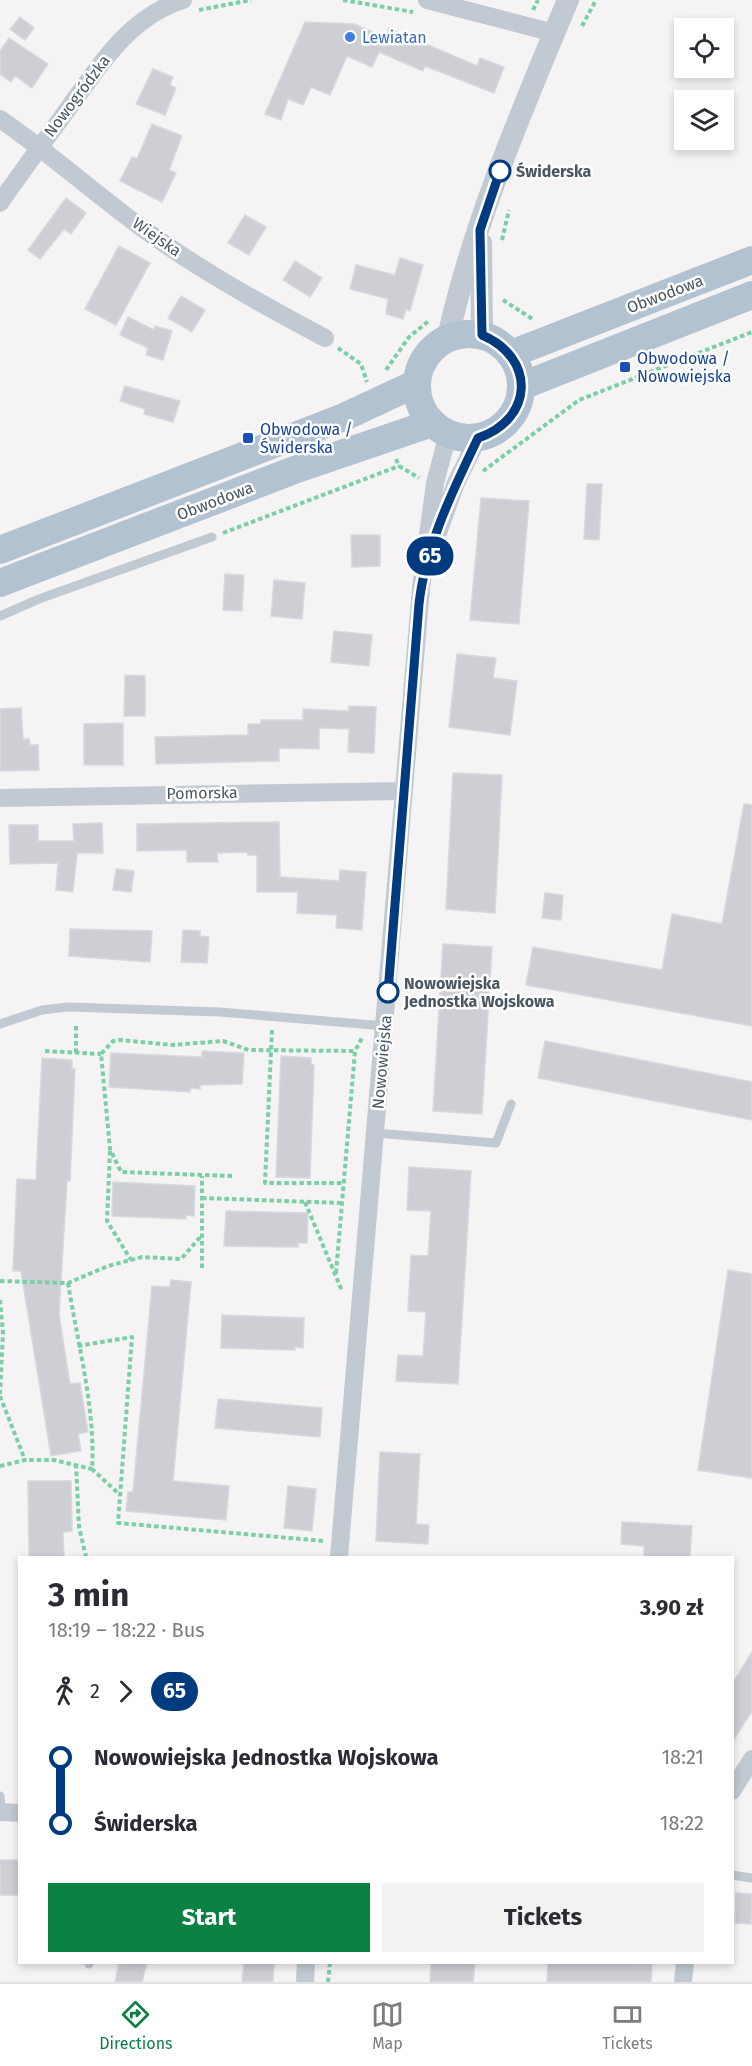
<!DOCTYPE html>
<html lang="en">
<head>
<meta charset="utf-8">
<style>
	:root { --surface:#fff; --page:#f2f2f3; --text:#2b2b33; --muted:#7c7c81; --line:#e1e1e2; --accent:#0b8043 }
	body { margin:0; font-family:"Fira Sans",sans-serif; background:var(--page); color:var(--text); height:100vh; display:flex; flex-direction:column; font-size:22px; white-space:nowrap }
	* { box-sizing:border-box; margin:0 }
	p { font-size:20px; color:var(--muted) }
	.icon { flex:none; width:33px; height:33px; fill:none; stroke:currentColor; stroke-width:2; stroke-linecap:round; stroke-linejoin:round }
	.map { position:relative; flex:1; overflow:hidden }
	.drawer { position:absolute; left:18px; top:1556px; width:716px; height:408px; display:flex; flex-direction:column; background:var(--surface); border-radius:0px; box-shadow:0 3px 9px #0003 }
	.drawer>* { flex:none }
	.badge { padding:0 12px; border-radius:20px; font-size:21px; line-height:39px }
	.fabs { position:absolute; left:674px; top:18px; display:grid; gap:12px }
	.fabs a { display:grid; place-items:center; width:60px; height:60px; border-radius:0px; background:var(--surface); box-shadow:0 3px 9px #0003; font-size:30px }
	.map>.badge { position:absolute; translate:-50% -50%; box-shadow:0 0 0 3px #fff }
	.legs { display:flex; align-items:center; gap:9px; height:66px; padding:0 30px; font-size:20px }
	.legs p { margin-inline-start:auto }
	.headline { display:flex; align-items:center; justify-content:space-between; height:102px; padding:0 30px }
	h1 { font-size:33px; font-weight:700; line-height:45px }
	.primary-button { display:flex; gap:12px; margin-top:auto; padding:12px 30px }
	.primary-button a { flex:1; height:69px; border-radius:0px; background:var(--accent); color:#fff; font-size:24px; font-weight:700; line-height:69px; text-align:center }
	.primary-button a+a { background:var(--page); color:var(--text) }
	ul { padding:0 30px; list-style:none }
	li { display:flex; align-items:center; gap:21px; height:66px; font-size:22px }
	li i { display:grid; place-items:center; width:9px; height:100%; margin:0 8px; background:currentColor }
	li i::after { content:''; width:15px; height:15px; margin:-8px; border:4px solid; border-radius:50%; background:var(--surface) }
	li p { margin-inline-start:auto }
	li:first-child i { background:linear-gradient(#0000 50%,currentColor 0) }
	li:last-child i { background:linear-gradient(currentColor 50%,#0000 0) }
	.menu { display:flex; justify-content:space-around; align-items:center; height:84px; border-top:2px solid var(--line); background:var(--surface); font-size:16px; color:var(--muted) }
	.menu a { display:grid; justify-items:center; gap:3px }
	.menu .selected { color:var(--accent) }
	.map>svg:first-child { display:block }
	.building { fill:#cdcfd5; stroke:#d7d9de; stroke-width:1.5 }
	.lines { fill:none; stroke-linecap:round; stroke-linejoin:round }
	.path { stroke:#7ad0a6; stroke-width:4; stroke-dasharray:4.5 3; stroke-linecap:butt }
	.service { stroke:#c1cad2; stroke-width:9 }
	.minor { stroke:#c1cad2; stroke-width:18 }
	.tertiary { stroke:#c1cad2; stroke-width:22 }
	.primary { stroke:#b3c2d1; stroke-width:28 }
	.line-1-casing { stroke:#fff; stroke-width:14 }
	.line-1 { stroke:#003b80; stroke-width:9 }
	.shop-dot { fill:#3f7fe0; stroke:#fff; stroke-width:2 }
	.stop-1-dot { fill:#fff; stroke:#003b80; stroke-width:3 }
	.transit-dot { fill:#1a4fb4; stroke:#fff; stroke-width:2 }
	.labels { text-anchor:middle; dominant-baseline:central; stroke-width:5; stroke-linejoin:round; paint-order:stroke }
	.shop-label { font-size:16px; fill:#366cbe; stroke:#fff; text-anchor:start }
	.street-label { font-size:16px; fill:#4a5661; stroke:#fff }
	.stop-label { font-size:16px; font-weight:bold; fill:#4a5661; stroke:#fff; text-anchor:start }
	.transit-label { font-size:16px; fill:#164399; stroke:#fff; text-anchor:start }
</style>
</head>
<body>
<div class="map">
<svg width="752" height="1982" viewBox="0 0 752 1982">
	<rect width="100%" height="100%" fill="#f5f3f3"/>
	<g class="building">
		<polygon points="20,17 34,28 25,40 10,29"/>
		<polygon points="305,22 354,24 385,37 389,28 477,66 480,58 504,67 494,93 425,66 423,71 379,52 372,67 347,56 330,95 311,87 303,105 288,99 281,120 265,114"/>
		<polygon points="9,38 48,64 32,88 15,76 11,82 0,74 0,51"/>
		<polygon points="153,69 173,77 170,85 176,88 165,115 136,104"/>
		<polygon points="152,124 182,136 169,170 176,173 162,202 120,181 132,157 137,159"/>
		<polygon points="66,198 86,213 71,234 64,229 40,259 28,250"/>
		<polygon points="245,215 266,227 249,255 228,243"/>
		<polygon points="119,246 150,263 116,325 85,309"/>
		<polygon points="400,258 423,265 410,311 406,309 403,319 386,314 388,299 350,289 356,265 395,275"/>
		<polygon points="295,261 322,278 310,297 283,280"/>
		<polygon points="181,296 205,310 192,332 168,318"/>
		<polygon points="128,317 154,330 155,326 172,331 163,360 146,355 148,348 120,335"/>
		<polygon points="125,386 180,401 173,422 144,414 145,409 120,401"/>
		<polygon points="587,484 602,484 599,540 584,539"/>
		<polygon points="481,498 529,501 519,624 470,620"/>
		<polygon points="351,535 380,535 380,566 352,567"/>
		<polygon points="225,574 244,575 242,611 223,610"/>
		<polygon points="274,580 305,583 302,619 271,616"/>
		<polygon points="334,631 372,635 369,666 331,662"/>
		<polygon points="457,654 496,658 493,678 517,681 510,735 449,727"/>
		<polygon points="125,675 145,676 145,716 124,716"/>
		<polygon points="349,706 376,707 374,753 348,752 349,729 319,728 319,749 279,748 279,761 156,764 155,737 248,735 248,724 261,724 261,720 303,720 303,709 349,711"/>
		<polygon points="21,708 23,739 29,739 30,745 38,745 39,770 0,771 0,709"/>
		<polygon points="123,723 123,765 84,765 84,724"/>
		<polygon points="453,773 502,775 495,913 446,909"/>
		<polygon points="744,804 752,805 752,1026 526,985 533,947 662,970 672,914 722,924"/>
		<polygon points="279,822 280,877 339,881 340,870 366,872 362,930 336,928 337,915 297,913 298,892 257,892 257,855 248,855 248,852 217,853 218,862 187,862 187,850 137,851 137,824"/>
		<polygon points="102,823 103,853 77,853 73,892 56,890 58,863 10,864 9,825 38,825 38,841 74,841 73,824"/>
		<polygon points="116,869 134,871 131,892 113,890"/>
		<polygon points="545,893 563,895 561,920 542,918"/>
		<polygon points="70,929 152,931 150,962 69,956"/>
		<polygon points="183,930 200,931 200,936 209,937 207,963 181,962"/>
		<polygon points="443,944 492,947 482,1114 433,1111"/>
		<polygon points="545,1041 752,1082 752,1120 538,1078"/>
		<polygon points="202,1051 244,1053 242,1084 200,1085 200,1089 191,1088 190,1092 109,1087 111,1053 202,1057"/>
		<polygon points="281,1056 311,1058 311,1065 314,1065 310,1178 276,1177"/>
		<polygon points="42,1058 72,1060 72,1069 75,1069 70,1181 67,1180 59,1314 70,1384 80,1383 88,1432 78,1434 81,1451 51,1456 21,1271 13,1271 17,1179 36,1180"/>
		<polygon points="409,1167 471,1171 458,1384 396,1381 398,1355 423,1356 426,1312 408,1311 411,1255 428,1256 431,1211 407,1210"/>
		<polygon points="113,1182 195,1186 194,1216 186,1215 186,1219 112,1216"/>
		<polygon points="226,1211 308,1213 307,1243 298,1243 298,1247 224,1246"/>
		<polygon points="728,1270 752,1274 752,1478 698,1470"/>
		<polygon points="171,1280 191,1282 173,1481 229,1486 226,1520 126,1511 128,1492 133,1492 152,1286 170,1287"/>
		<polygon points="222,1315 304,1318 303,1348 295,1347 295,1350 221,1348"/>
		<polygon points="218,1399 322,1408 320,1437 215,1428"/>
		<polygon points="380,1452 420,1454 416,1524 429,1525 428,1544 376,1541"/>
		<polygon points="28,1481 71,1481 72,1531 63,1532 64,1557 29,1557"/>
		<polygon points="288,1486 316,1489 312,1531 284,1528"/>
		<polygon points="622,1522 692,1526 690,1557 644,1557 644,1546 621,1544"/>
		<polygon points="752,1652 752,1711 732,1743 732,1684"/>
		<rect x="0" y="1860" width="20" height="35"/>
		<polygon points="736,1893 752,1894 751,1924 735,1923"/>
		<polygon points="119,1962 147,1962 142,1982 115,1982"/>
		<polygon points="244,1962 274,1962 273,1982 242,1982"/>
		<polygon points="431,1962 475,1962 473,1982 430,1982"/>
		<polygon points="548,1962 652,1964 651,1982 547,1982"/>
	</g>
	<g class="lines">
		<g class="path">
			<polyline points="343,0 413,12"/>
			<polyline points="199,10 251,0"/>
			<polyline points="533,10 538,0"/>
			<polyline points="582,26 596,0"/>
			<polyline points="502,240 509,210"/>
			<polyline points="503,300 534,320"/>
			<polyline points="338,348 361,364 367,382"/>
			<polyline points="386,370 409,337 430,320"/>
			<polyline points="396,459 399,466 419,478"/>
			<polyline points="483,471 579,400 752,332"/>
			<polyline points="223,533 399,466"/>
			<polyline points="76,1026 76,1053"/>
			<polyline points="272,1030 265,1183 342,1183"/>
			<polyline points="45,1051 101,1054"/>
			<polyline points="110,1151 107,1221 131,1260"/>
			<polyline points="232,1176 121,1172 110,1149 101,1054 113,1041 121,1040 172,1045 223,1041 249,1050 355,1051"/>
			<polyline points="202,1198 341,1203"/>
			<polyline points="305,1202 342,1291"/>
			<polyline points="202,1268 202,1176"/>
			<polyline points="336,1273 355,1051 362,1038"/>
			<polyline points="0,1281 68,1283 108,1266 142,1257 181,1259 202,1235"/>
			<path d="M68,1283C77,1340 96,1411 92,1469L120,1495"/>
			<polyline points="0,1300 3,1333 0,1394"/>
			<polyline points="78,1346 132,1337 118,1523 324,1541"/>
			<polyline points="0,1396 25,1460"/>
			<polyline points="76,1464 79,1527 86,1557"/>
			<polyline points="0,1466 25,1460 54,1460 92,1469"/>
			<polyline points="328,1982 330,1962"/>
		</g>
		<g class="service">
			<polyline points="0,616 39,599 212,537"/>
			<polyline points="0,1024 42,1010 68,1007 220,1012 385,1026"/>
			<polyline points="376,1133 496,1143 511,1104"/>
			<polyline points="0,1796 2,1812"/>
			<polyline points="732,1875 752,1878"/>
			<polyline points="89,1962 89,1964"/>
		</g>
		<g class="minor">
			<polyline points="427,0 554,33"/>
			<path d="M0,119C48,152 91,190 138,225C196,268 261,304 325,338"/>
			<path d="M0,203C22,171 45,140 68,109C99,66 129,17 183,0"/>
			<polyline points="435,541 456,483 478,438"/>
			<polyline points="0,798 403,791"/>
			<polyline points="339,1557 421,588 435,483 448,434"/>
			<polyline points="732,1791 752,1759"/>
			<polyline points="0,1812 20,1813"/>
			<polyline points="305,1982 306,1962"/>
			<polyline points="683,1982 685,1962"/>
		</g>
		<g class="tertiary">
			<polyline points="481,243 482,335"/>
			<path d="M448,337C474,221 522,110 568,0"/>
		</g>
		<g class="primary">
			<circle cx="469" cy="386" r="52"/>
			<polyline points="511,354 752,260"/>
			<polyline points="522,386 752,295"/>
			<polyline points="0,550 344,417 417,383"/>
			<polyline points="0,583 297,469 432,423"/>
		</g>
	</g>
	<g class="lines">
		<defs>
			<path id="line-1" d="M388,992L419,604C425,547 453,490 478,438C534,419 536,358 482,335L480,230L500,171"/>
		</defs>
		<use href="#line-1" class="line-1-casing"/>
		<use href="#line-1" class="line-1"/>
	</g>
	<circle class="shop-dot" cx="350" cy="37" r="6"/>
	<g class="stop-1-dot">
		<circle cx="500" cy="171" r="10"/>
		<circle cx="388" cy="992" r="10"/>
	</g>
	<g class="transit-dot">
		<rect x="619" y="361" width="12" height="12" rx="3"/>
		<rect x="242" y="432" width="12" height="12" rx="3"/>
	</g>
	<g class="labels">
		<g class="shop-label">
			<text x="362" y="37">Lewiatan</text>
		</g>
		<g class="street-label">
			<text transform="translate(77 96) rotate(-53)">Nowogródzka</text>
			<text transform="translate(157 237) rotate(35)">Wiejska</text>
			<text transform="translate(665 294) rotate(-21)">Obwodowa</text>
			<text transform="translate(215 501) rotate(-21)">Obwodowa</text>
			<text transform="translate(202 793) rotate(-1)">Pomorska</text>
			<text transform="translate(382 1062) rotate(-85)">Nowowiejska</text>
		</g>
		<g class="stop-label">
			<text x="516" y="171">Świderska</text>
			<text x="404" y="983">Nowowiejska<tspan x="404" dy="18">Jednostka Wojskowa</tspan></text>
		</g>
		<g class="transit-label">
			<text x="637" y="358">Obwodowa /<tspan x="637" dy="18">Nowowiejska</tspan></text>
			<text x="260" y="429">Obwodowa /<tspan x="260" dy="18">Świderska</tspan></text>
		</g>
	</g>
</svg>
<div class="fabs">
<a><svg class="icon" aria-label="locate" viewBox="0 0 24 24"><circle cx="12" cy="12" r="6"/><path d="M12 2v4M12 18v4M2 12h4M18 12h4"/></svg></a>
<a><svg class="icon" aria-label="layers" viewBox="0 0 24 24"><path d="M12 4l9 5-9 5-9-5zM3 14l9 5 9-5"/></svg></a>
</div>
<b class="badge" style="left:430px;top:556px;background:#003b80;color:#fff">65</b>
<section class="drawer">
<div class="headline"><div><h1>3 min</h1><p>18:19 – 18:22 · Bus</p></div><b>3.90 zł</b></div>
<div class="legs"><svg class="icon" aria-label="walk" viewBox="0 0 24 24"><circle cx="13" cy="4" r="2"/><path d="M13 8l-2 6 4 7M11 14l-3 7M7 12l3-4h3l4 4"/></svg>2<svg class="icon" aria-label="forward" viewBox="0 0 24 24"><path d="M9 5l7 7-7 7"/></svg><b class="badge" style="background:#003b80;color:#fff">65</b></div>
<ul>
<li><i style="color:#003b80"></i><b>Nowowiejska Jednostka Wojskowa</b><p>18:21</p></li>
<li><i style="color:#003b80"></i><b>Świderska</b><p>18:22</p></li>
</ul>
<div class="primary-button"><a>Start</a><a>Tickets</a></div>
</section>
</div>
<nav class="menu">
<a class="selected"><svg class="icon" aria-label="directions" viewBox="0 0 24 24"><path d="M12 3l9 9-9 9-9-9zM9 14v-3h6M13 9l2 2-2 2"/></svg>Directions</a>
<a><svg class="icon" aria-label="map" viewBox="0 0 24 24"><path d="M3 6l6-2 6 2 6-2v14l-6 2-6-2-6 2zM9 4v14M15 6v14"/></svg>Map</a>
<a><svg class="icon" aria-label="tickets" viewBox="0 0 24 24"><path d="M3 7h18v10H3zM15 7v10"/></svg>Tickets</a>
</nav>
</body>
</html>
